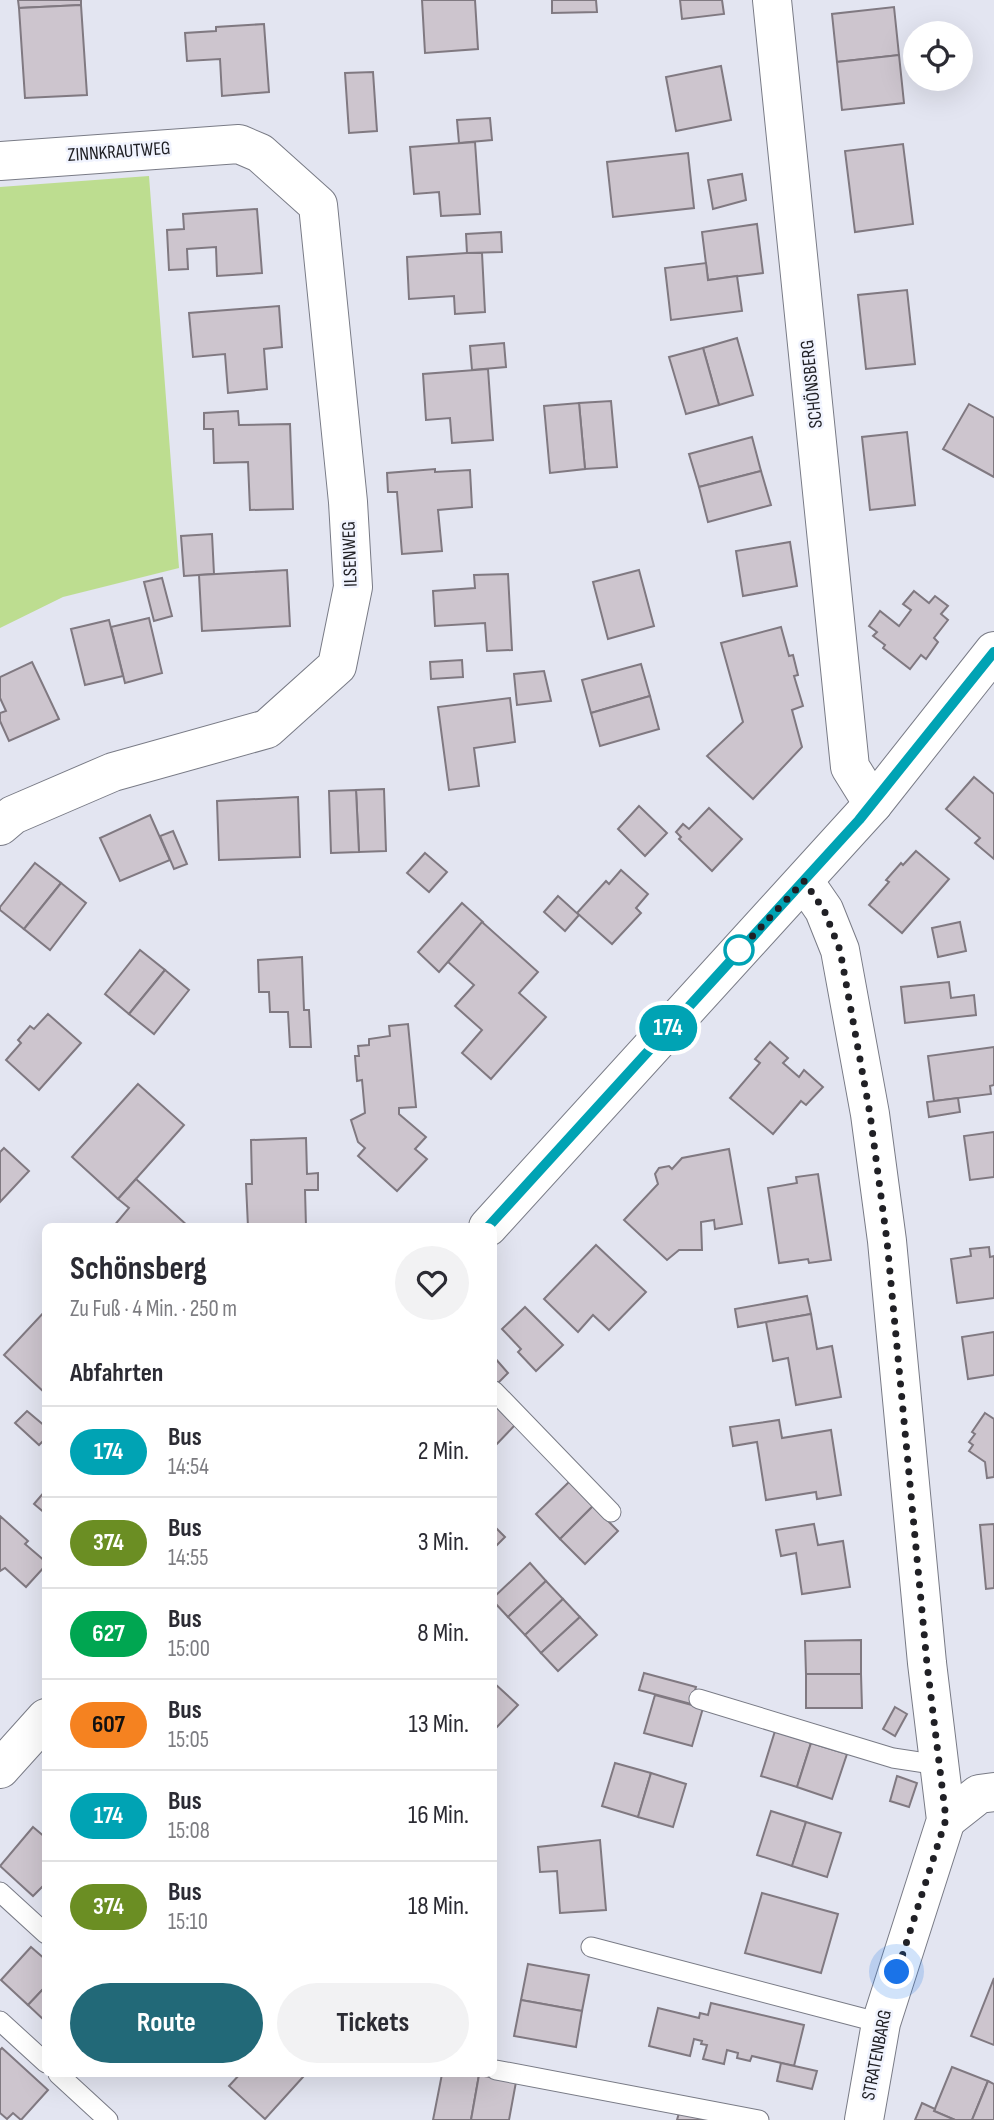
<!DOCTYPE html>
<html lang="de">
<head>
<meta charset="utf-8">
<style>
	:root { --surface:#fff; --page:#f2f2f3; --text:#2b2b33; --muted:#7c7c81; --line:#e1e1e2; --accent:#226978 }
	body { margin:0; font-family:"Sofia Sans Condensed",sans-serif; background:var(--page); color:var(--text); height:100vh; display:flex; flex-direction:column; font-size:26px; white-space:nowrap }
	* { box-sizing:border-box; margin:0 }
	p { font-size:23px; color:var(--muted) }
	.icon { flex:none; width:38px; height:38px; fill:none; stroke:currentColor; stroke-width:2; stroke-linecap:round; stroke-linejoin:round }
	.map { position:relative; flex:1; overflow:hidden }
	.sheet { position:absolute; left:42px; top:1223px; width:455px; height:854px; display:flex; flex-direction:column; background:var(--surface); border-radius:10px; box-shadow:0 7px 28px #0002 }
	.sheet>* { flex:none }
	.badge { padding:0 14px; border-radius:23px; font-size:24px; line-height:46px }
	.controls { position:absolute; left:903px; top:21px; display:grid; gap:14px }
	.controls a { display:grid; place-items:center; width:70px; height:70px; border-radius:50%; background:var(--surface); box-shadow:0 7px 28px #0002; font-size:35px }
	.you { position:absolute; width:35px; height:35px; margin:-18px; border:5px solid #fff; border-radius:50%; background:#1a73e8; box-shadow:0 0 0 10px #1a73e833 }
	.map>.badge { position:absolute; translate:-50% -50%; box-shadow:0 0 0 4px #fff }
	h2 { padding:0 28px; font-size:26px; line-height:63px }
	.round { display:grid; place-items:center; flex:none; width:74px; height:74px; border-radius:37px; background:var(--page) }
	.head { display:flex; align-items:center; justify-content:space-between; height:119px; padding:0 28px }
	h1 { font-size:33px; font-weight:700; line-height:52px }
	.primary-button { display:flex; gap:14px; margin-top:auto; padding:14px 28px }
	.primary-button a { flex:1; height:80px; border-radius:42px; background:var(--accent); color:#fff; font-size:28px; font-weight:700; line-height:80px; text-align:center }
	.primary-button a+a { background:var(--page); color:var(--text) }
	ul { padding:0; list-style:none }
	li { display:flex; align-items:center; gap:21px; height:91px; padding:0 28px; border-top:2px solid var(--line) }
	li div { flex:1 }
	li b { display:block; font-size:26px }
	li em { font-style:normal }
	li .badge { min-width:77px; font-weight:700; text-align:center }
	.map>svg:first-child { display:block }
	.green { fill:#bddd90 }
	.building { fill:#cdc5ce; stroke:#807981; stroke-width:2 }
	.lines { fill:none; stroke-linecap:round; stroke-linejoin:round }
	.service-casing { stroke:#797b86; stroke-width:21 }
	.minor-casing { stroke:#797b86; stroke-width:40 }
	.primary-casing { stroke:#797b86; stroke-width:40 }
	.service { stroke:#fff; stroke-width:19 }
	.minor { stroke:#fff; stroke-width:38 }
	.primary { stroke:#fff; stroke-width:38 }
	.line-casing { stroke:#fff; stroke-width:16 }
	.line { stroke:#00a3b4; stroke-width:10 }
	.walk { stroke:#202025; stroke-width:7; stroke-dasharray:0 12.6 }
	.stop-dot { fill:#fff; stroke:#00a3b4; stroke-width:3.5 }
	.labels { text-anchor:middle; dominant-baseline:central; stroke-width:5; stroke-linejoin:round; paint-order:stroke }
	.street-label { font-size:19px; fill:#202025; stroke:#f0f3fe }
</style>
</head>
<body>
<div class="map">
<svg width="994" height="2120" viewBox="0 0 994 2120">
	<rect width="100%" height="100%" fill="#e3e5f1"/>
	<polygon class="green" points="149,176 179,568 63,597 0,628 0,187"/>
	<g class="building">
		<polygon points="18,0 81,0 81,5 19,8"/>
		<polygon points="422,0 475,0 478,49 425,53"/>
		<polygon points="552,0 596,0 597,12 552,13"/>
		<polygon points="680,0 722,0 724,14 682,19"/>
		<polygon points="81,5 87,95 25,98 19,8"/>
		<polygon points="894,7 899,55 837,62 832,14"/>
		<polygon points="264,24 269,92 222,96 220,59 187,61 185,33 216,31 216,27"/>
		<polygon points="899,55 904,103 842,110 837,62"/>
		<polygon points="721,66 731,120 676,131 666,77"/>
		<polygon points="373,72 377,131 349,133 345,73"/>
		<polygon points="490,118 492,140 459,143 457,120"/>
		<polygon points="475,142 480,214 441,216 439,192 414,194 410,147"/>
		<polygon points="903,144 913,224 855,232 845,151"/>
		<polygon points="688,153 694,208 613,217 607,162"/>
		<polygon points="742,174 746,200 713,209 708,180"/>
		<polygon points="257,209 262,273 217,276 216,247 187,249 188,269 169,270 167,230 184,229 183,214"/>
		<polygon points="757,224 763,273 708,280 702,232"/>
		<polygon points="501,232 502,252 467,253 466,234"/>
		<polygon points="467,253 482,253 485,312 455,314 454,296 409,299 407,257"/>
		<polygon points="706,263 708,280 737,276 742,311 671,320 665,268"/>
		<polygon points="907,290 915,364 866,369 858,295"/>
		<polygon points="279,306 282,347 264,349 267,389 228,393 225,354 193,357 189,313"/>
		<polygon points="737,338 753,395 719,405 703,348"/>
		<polygon points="504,343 506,367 472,370 470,346"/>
		<polygon points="703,348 719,405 686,414 669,357"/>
		<polygon points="488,369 493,440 452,443 450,418 426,420 423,374"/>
		<polygon points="611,401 617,467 585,469 579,403"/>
		<polygon points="579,403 585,469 550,473 544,406"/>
		<polygon points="969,404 994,418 994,477 943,449"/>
		<polygon points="238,411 239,425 290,424 293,509 250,510 248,462 214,463 213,429 204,429 204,413"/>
		<polygon points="907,432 915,505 870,510 862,437"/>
		<polygon points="752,437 761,471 699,487 689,454"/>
		<polygon points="435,469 435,472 470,470 472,507 438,510 442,551 402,554 397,492 388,492 387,473"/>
		<polygon points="761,471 771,505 708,522 699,487"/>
		<polygon points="212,534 214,574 184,576 181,536"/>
		<polygon points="790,542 797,586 743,596 736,551"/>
		<polygon points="287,570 290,626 202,631 199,575"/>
		<polygon points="639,570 654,626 608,639 593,582"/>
		<polygon points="508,574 512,650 487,651 485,623 435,626 433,591 475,588 474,575"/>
		<polygon points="162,578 172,616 154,621 144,582"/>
		<polygon points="914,591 929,603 935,596 948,606 941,614 948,620 934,638 938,642 926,659 921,655 910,669 883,648 885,645 873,636 877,632 869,626 880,611 899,626 911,610 903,604"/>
		<polygon points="149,618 162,673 125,683 111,627"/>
		<polygon points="109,620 123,676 85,685 71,629"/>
		<polygon points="781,627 789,656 793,655 798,675 794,676 803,706 792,710 802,747 753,799 707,756 743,722 721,643"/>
		<polygon points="462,660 463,677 431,679 430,662"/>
		<polygon points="32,662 59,719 9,741 0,721 0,713 6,711 0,698 0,677"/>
		<polygon points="641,664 650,696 591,713 582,680"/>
		<polygon points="544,671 551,701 517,705 514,674"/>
		<polygon points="650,696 659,729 600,746 591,713"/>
		<polygon points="510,698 515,742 474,748 479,786 449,790 438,707"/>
		<polygon points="974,777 994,794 994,859 975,843 980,838 946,809"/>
		<polygon points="384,789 386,851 359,852 356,790"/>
		<polygon points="356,790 359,852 331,853 329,791"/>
		<polygon points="298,797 300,857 219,860 217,801"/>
		<polygon points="639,806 667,833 645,856 618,829"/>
		<polygon points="709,808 742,839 712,871 679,839 681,837 676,832 683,824 689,829"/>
		<polygon points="150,815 170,860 120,881 100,838"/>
		<polygon points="173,831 187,864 174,869 160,836"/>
		<polygon points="916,851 949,879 902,933 869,905 889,882 886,880 901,863 903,865"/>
		<polygon points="425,853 447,872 429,892 407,873"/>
		<polygon points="35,863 61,883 24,929 0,910 0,907"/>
		<polygon points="621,870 648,894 636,908 641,913 612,944 577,913 606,881 609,884"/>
		<polygon points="61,883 86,903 50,950 24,929"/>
		<polygon points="558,896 579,915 565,931 544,912"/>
		<polygon points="462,903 483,922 439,972 418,952"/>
		<polygon points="482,922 538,972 519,993 546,1017 491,1079 462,1053 482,1030 455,1006 474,985 448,962"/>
		<polygon points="960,922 966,951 938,957 932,928"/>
		<polygon points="140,950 165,970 129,1014 105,994"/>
		<polygon points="302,957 304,1010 309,1010 311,1047 290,1047 288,1012 270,1012 269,992 259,992 258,960"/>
		<polygon points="165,970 189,990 154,1034 129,1014"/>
		<polygon points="949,982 951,998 974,995 976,1015 905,1023 901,987"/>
		<polygon points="48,1014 81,1043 39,1090 6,1060 21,1043 18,1040 30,1026 34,1029"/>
		<polygon points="408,1024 416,1107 399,1108 399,1114 426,1137 415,1149 427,1159 397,1191 358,1156 365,1148 358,1142 351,1120 365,1113 362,1080 357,1081 355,1056 359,1056 358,1046 369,1045 369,1039 390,1036 389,1026"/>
		<polygon points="770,1042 788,1058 783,1063 799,1077 804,1070 823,1087 806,1105 801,1101 773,1134 730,1098 760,1063 755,1059"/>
		<polygon points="994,1047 994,1085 990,1086 991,1094 934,1101 928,1056"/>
		<polygon points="138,1084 184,1125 118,1199 72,1157"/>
		<polygon points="958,1098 960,1112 929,1117 927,1102"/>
		<polygon points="994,1132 994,1177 970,1180 964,1136"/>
		<polygon points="306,1138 307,1174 318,1173 318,1190 305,1190 306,1227 248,1227 246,1184 252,1184 251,1140"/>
		<polygon points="4,1148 29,1171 0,1202 0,1152"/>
		<polygon points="729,1149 742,1224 715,1229 714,1220 701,1222 702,1250 679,1250 667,1260 624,1220 658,1184 655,1174 659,1168 669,1166 672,1169 682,1158"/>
		<polygon points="818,1174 831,1260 809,1263 808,1259 779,1263 768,1188 797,1183 796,1177"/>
		<polygon points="136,1179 189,1227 113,1227 129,1208 118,1199"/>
		<polygon points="596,1245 646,1292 609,1330 593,1315 578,1332 544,1299"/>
		<polygon points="989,1247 990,1257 994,1256 994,1298 957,1303 951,1259 971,1256 970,1249"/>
		<polygon points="807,1296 811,1314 738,1327 735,1309"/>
		<polygon points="525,1307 563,1345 536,1371 518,1352 521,1349 502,1329"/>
		<polygon points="46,1310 46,1394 4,1355"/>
		<polygon points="811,1314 817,1349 832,1346 841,1397 796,1405 788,1358 773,1361 766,1322"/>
		<polygon points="994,1332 994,1375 968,1379 962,1337"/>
		<polygon points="494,1357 508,1373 497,1384 494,1380"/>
		<polygon points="494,1404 515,1425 494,1447"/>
		<polygon points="27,1411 46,1427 46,1438 39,1445 15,1423"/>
		<polygon points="985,1413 994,1419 994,1477 987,1478 985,1462 969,1451 973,1445 969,1442 975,1434 972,1432"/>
		<polygon points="779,1420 782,1438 831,1430 841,1495 817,1499 816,1492 766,1500 757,1442 733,1446 730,1427"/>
		<polygon points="569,1482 593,1506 560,1539 536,1514"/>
		<polygon points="46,1490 46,1514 34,1504"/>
		<polygon points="593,1506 618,1531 585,1564 560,1539"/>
		<polygon points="0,1516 28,1541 25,1544 46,1562 46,1565 26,1587 5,1568 0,1571"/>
		<polygon points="814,1524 818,1545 843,1541 850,1587 802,1594 796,1553 781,1556 776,1530"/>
		<polygon points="994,1524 994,1588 986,1589 980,1525"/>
		<polygon points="496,1528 505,1537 494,1548 494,1530"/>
		<polygon points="530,1563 546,1581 508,1617 494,1602 494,1597"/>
		<polygon points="546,1581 563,1599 525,1635 508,1617"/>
		<polygon points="563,1599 580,1617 541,1653 525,1635"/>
		<polygon points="580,1617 597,1635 558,1671 541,1653"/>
		<polygon points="861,1640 861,1674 806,1674 805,1641"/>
		<polygon points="644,1673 696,1687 691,1704 639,1690"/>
		<polygon points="806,1674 861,1674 862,1708 806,1708"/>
		<polygon points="494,1683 518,1705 495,1729 494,1728"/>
		<polygon points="655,1695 703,1708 692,1746 644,1733"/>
		<polygon points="895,1707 907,1714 895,1736 883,1729"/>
		<polygon points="775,1731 811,1743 797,1787 761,1776"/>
		<polygon points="811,1743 847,1754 832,1799 797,1787"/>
		<polygon points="615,1763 651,1773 638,1817 602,1806"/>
		<polygon points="651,1773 686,1784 673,1827 638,1817"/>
		<polygon points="897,1776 917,1783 909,1807 890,1801"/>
		<polygon points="771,1811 806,1822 792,1866 757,1855"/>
		<polygon points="806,1822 841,1833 827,1877 792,1866"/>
		<polygon points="33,1827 46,1838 46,1883 33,1896 0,1866"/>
		<polygon points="600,1840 606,1910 560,1913 557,1871 540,1872 538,1847"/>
		<polygon points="762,1893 838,1914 821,1973 745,1953"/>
		<polygon points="31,1947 46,1960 46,1986 28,2005 1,1980"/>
		<polygon points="528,1964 589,1975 582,2011 521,2000"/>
		<polygon points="994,1978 994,2045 971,2036"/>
		<polygon points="46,1986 46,2022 28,2005"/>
		<polygon points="521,2000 582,2011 576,2047 514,2036"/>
		<polygon points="711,2003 804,2025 794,2066 752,2056 750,2061 737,2058 738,2053 727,2050 724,2064 703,2059 707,2045 701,2044 702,2041 694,2039 690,2056 649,2046 658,2008 699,2018 700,2013 708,2015"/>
		<polygon points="2,2048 48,2090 21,2120 13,2113 7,2119 0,2113 0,2050"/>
		<polygon points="781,2063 817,2071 812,2089 777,2081"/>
		<polygon points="952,2067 988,2081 972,2120 955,2120 934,2111"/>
		<polygon points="240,2074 300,2074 303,2077 265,2119 229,2086"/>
		<polygon points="442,2074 479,2075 471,2120 433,2120"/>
		<polygon points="479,2075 516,2082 509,2120 471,2120"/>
		<polygon points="988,2081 994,2084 994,2120 972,2120"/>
		<polygon points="922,2103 935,2109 934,2111 955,2120 915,2120"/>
		<polygon points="679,2113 715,2120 677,2120"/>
	</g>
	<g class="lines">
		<defs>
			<g id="service">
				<polyline points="494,1391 611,1512"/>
				<polyline points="699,1699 893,1758 939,1765"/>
				<polyline points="0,1892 46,1934"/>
				<polyline points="591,1947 881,2023"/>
				<polyline points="0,2021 46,2063"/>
				<polyline points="496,2070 759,2120"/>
				<polyline points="58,2074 108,2120"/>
			</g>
			<g id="minor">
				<polyline points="772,0 850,767 873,804"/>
				<polyline points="0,161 239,144 260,153 318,205 348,502 353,587 337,666 267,729 113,772 13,815 0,826"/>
				<polyline points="804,881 824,910 840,950 870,1114 887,1241 927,1663 946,1820 881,2023 864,2120"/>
				<polyline points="946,1820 979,1794 994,1792"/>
			</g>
			<g id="primary">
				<polyline points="488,1227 873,804 994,651"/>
				<polyline points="0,1769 46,1718"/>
			</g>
		</defs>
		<use href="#service" class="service-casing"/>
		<use href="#minor" class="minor-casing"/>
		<use href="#primary" class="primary-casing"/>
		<use href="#service" class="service"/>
		<use href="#minor" class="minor"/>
		<use href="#primary" class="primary"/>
	</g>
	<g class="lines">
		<defs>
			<polyline id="line" points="488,1227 859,820 994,652"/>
		</defs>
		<use href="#line" class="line-casing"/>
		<use href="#line" class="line"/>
		<polyline class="walk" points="739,950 733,957 804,881 824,910 840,950 870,1114 887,1241 927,1664 946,1819 897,1972"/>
	</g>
	<circle class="stop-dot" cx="739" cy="950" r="14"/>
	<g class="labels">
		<g class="street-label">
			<text transform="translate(119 152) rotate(-4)">ZINNKRAUTWEG</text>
			<text transform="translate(812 384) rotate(-96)">SCHÖNSBERG</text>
			<text transform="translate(350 554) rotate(-92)">ILSENWEG</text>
			<text transform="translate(877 2055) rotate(-79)">STRATENBARG</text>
		</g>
	</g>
</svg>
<div class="controls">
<a><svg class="icon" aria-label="locate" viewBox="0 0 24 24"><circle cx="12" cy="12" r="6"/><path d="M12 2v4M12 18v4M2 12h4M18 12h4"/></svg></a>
</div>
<div class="you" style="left:897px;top:1972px"></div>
<b class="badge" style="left:668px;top:1028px;background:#00a3b4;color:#fff">174</b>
<section class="sheet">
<div class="head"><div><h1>Schönsberg</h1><p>Zu Fuß · 4 Min. · 250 m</p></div><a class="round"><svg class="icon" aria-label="heart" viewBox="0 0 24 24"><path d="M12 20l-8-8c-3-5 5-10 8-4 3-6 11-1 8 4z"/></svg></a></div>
<h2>Abfahrten</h2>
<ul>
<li><span class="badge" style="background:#00a3b4;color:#fff">174</span><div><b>Bus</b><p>14:54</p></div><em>2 Min.</em></li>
<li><span class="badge" style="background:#6b8e23;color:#fff">374</span><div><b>Bus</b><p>14:55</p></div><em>3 Min.</em></li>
<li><span class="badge" style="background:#00a651;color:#fff">627</span><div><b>Bus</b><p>15:00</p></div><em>8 Min.</em></li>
<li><span class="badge" style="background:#f58220;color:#111">607</span><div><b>Bus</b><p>15:05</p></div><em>13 Min.</em></li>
<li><span class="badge" style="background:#00a3b4;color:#fff">174</span><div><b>Bus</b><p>15:08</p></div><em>16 Min.</em></li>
<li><span class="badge" style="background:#6b8e23;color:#fff">374</span><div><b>Bus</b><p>15:10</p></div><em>18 Min.</em></li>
</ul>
<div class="primary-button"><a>Route</a><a>Tickets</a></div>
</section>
</div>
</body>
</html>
